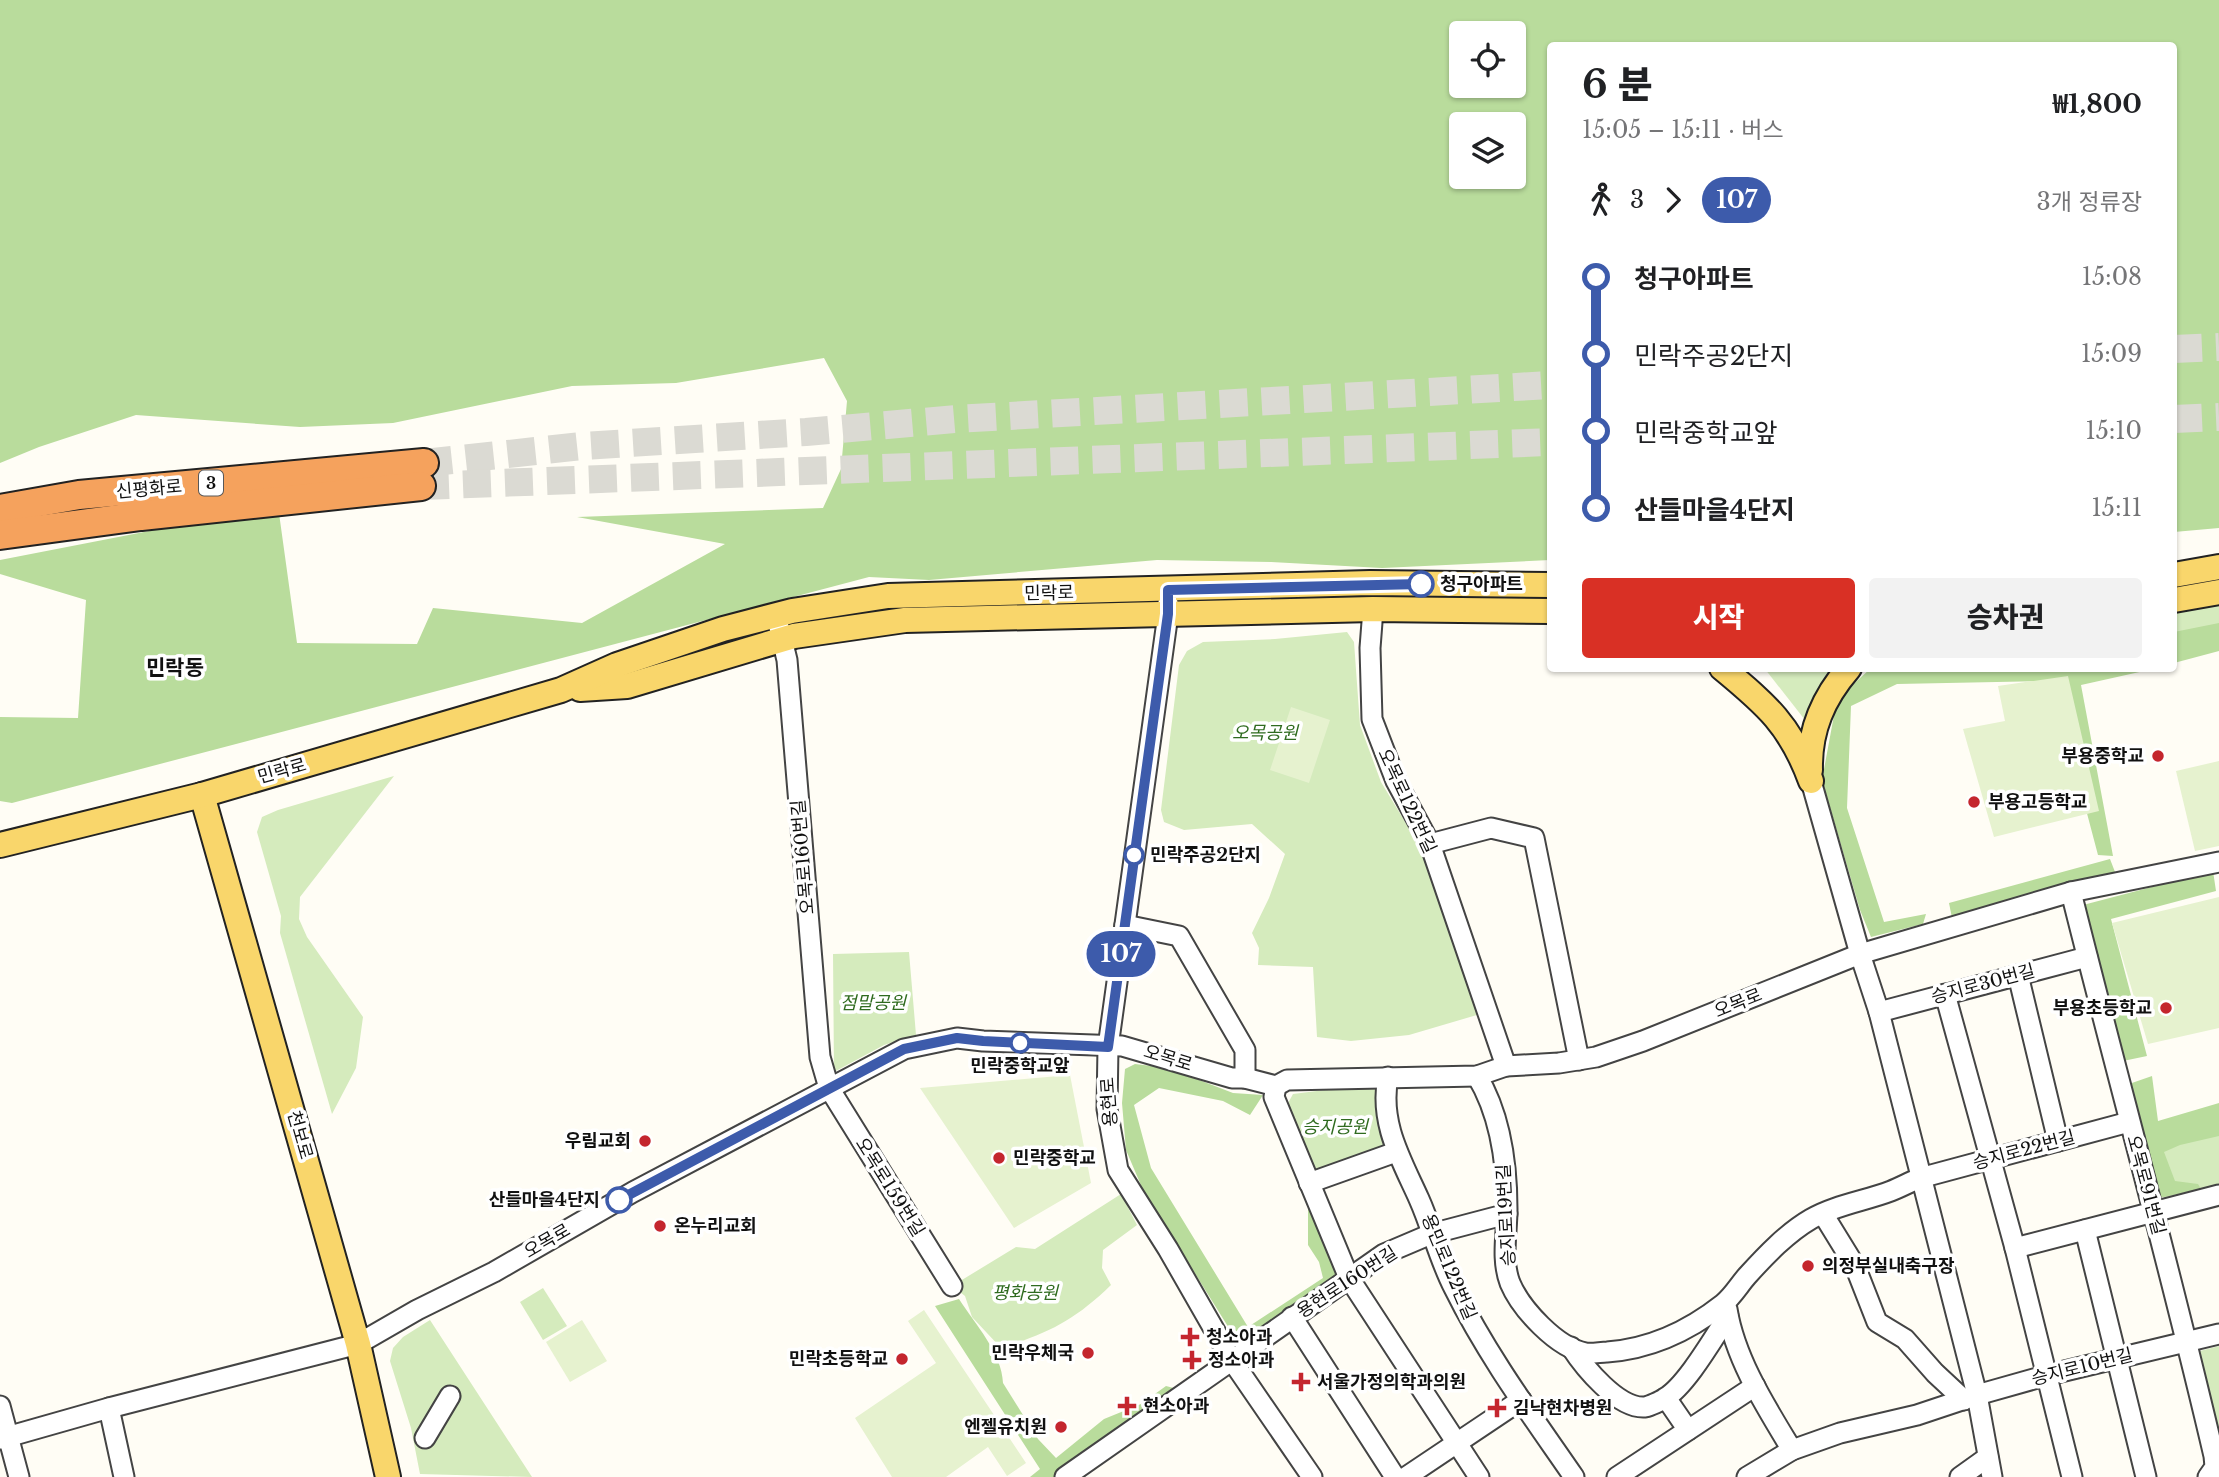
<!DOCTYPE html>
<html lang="ko">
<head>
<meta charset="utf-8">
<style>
	:root { --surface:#fff; --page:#f2f2f2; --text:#202124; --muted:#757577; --accent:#d93025 }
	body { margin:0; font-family:"Libre Baskerville","Noto Sans KR",serif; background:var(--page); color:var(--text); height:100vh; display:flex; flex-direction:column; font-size:26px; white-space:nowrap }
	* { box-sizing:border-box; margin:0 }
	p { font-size:23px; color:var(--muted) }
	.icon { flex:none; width:38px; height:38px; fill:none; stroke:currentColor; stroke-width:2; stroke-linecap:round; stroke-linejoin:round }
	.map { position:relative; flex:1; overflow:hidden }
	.drawer { position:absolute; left:1547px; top:42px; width:630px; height:630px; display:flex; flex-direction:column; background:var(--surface); border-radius:7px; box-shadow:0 2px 5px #0004 }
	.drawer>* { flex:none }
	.badge { padding:0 14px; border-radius:23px; font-size:24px; line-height:46px }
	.fabs { position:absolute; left:1449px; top:21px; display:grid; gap:14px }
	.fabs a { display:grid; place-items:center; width:77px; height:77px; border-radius:7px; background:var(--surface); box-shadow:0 2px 5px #0004; font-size:35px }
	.map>.badge { position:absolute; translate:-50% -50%; box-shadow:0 0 0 4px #fff }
	.legs { display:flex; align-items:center; gap:10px; height:77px; padding:0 35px; font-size:23px }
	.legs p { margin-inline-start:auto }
	.summary { display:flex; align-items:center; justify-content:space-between; height:119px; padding:0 35px }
	h1 { font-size:38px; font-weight:800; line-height:52px }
	.button { display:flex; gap:14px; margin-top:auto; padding:14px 35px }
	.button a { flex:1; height:80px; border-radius:7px; background:var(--accent); color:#fff; font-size:28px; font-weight:800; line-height:80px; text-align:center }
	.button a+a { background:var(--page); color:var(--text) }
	ul { padding:0 35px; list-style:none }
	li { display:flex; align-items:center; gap:24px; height:77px; font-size:26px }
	li i { display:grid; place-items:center; width:10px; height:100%; margin:0 9px; background:currentColor }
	li i::after { content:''; width:18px; height:18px; margin:-9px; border:5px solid; border-radius:50%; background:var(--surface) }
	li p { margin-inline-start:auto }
	li:first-child i { background:linear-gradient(#0000 50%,currentColor 0) }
	li:last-child i { background:linear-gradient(currentColor 50%,#0000 0) }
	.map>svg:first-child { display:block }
	.green { fill:#d5ebbd }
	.forest { fill:#b9dc9c; fill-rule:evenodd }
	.pitch { fill:#e6f2cf }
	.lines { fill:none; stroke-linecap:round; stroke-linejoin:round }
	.highway-tunnel { stroke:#dbdad3; stroke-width:28; stroke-dasharray:28 14; stroke-linecap:butt }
	.minor-casing { stroke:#444; stroke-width:23 }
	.major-casing { stroke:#222; stroke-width:28 }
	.highway-casing { stroke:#222; stroke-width:32 }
	.minor { stroke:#fff; stroke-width:19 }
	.major { stroke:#f9d66b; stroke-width:24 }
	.highway { stroke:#f5a25d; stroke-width:28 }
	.line-1-casing { stroke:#fff; stroke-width:16 }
	.line-1 { stroke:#3d5bab; stroke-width:10 }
	.stop-1-dot { fill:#fff; stroke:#3d5bab; stroke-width:3.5 }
	.poi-dot { fill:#c4262e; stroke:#fff; stroke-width:2.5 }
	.labels { text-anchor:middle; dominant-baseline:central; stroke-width:7; stroke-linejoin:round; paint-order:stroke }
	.shield { fill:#fff; stroke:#585858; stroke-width:2 }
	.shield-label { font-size:16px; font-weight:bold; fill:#111 }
	.street-label { font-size:18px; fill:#111; stroke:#fff }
	.stop-label { font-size:18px; font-weight:bold; fill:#111; stroke:#fff; text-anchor:start }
	.park-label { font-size:18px; font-style:italic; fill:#2f6b1f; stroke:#fff }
	.poi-label { font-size:18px; font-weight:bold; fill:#111; stroke:#fff; text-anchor:start }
	.quarter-label { font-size:21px; font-weight:bold; fill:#111; stroke:#fff }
</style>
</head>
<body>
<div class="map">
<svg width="2219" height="1477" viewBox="0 0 2219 1477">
	<rect width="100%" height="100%" fill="#fffdf5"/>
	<g class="green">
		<polygon points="2219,603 2219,648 2174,655 2174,611"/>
		<polygon points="1347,632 1354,642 1360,725 1381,782 1433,868 1487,1012 1409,1035 1351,1041 1317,1037 1313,967 1258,965 1259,948 1252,933 1269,898 1285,854 1252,824 1184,830 1164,822 1161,810 1179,665 1187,651 1203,642 1275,639"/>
		<polygon points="1765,669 1844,669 1811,724 1805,720"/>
		<polygon points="394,776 300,897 299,919 307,937 363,1017 356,1068 332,1114 280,933 281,916 257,832 262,817 278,810"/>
		<polygon points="909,952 916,1035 884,1045 834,1072 833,954"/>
		<polygon points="1380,1083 1388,1147 1314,1176 1287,1105 1293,1094"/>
		<polygon points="2219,1109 2219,1189 2165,1202 2146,1130"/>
		<path d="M1121,1194L1137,1225L1103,1250L1102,1268L1111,1285C1075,1320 1049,1333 1001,1348L972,1317L965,1296L952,1286L1016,1247L1035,1249Z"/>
		<polygon points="543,1288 567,1326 543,1340 520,1302"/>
		<polygon points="430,1320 532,1477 420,1474 411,1428 390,1361 393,1348 403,1337"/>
		<polygon points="2219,1346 2219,1438 2200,1351"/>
	</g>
	<g class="forest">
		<path d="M0,0H2219V528L2174,532V46H1550V560L1382,568L1271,562L1157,560L929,580L869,577L12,803L0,801V717L78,718L86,600L0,574V560L278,506L297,643L417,644L433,608L582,623L725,544L577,517L823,508L841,469L847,401L824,358L676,383L572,386L393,423L300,427L136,415L39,447L0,463ZM1461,33H1514V86H1461ZM1461,124H1514V177H1461Z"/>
		<polygon points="2219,623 2219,651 2174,663 2174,632"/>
		<polygon points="1870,669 2153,669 2081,685 2113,856 2098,855 2052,681 1897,684 1851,706 1847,808 1884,922 1926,914 1923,924 1871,937 1860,910 1822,780 1837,699"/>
		<polygon points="2110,859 2115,872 1952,918 1949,903"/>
		<polygon points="2213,871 2216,891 2111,919 2147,1056 2123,1061 2083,905"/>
		<polygon points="1135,1064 1168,1068 1233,1093 1263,1095 1250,1115 1223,1101 1159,1088 1134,1105 1151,1168 1248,1327 1323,1278 1319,1262 1308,1245 1308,1198 1338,1266 1336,1284 1250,1342 1237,1341 1143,1190 1126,1150 1122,1103 1125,1069"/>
		<polygon points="2152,1076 2158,1121 2219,1103 2219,1136 2180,1145 2164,1152 2175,1181 2198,1184 2201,1189 2159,1198 2129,1084"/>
		<path d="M959,1299C975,1324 1002,1353 1003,1383L1038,1439L1056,1458L1104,1419L1141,1404L1166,1386L1181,1390L1058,1477H1030L1040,1469L935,1306Z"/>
	</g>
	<g class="pitch">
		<polygon points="2068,676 2099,811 1994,837 1963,729 2005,721 1998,686"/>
		<polygon points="1291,707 1330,720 1309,783 1270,770"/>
		<polygon points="2219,761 2219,846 2195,851 2176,771"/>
		<polygon points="2219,897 2219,1028 2148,1044 2112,923"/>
		<polygon points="1070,1075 1091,1183 1014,1228 920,1088"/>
		<polygon points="924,1310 1026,1463 1007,1476 988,1447 946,1477 892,1477 855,1418 936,1363 908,1321"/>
		<polygon points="582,1320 607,1361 570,1382 546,1342"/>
	</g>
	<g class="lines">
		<g class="highway-tunnel">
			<polyline points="2174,349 2219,347"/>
			<polyline points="2174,419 2219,417"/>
			<polyline points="424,463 582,446 806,432 956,419 1550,385"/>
			<polyline points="421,486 1550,442"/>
		</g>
		<defs>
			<g id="minor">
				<polyline points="1168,602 1168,614 1108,1047 1107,1109 1118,1170 1168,1249 1231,1359 1312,1477"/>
				<polyline points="1373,609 1370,648 1372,719 1396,781 1430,844 1506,1066"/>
				<polyline points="779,627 787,660 820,1057 829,1088 952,1286"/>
				<polyline points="1811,781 1860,954 1879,1012 1977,1395 1992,1477"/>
				<polyline points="1430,844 1491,828 1534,838 1579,1060"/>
				<path d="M2071,892C2118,1080 2170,1267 2214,1456L2215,1467L2208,1477"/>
				<polyline points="1125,925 1179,936 1245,1050 1245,1078"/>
				<polyline points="2018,975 2058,1141"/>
				<polyline points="1945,994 2015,1248 2072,1477"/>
				<polyline points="1879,1012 2087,957"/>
				<path d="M1477,1076C1500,1114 1507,1165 1507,1209C1507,1234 1501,1259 1510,1283C1521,1309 1557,1348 1586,1353C1592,1354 1601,1352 1607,1352C1650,1349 1690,1330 1723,1304C1733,1296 1739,1285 1747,1276C1766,1255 1787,1233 1811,1219C1835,1205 1865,1201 1891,1191C1901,1187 1910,1182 1920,1178L2129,1122"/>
				<path d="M1388,1077C1379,1123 1401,1159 1419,1199C1432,1228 1439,1259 1454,1288C1487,1355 1532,1416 1574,1477"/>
				<polyline points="1276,1086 1274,1097 1349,1278 1479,1477"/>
				<polyline points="1309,1183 1396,1152"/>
				<polyline points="1823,1214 1855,1266 1877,1322 1905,1339 1935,1373 1964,1400"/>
				<polyline points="2085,1230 2146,1477"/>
				<polyline points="2015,1248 2219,1195"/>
				<path d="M1727,1309C1735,1359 1766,1407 1792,1450"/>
				<polyline points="1292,1317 1395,1477"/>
				<path d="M1571,1347C1584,1367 1618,1409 1645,1407C1650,1406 1661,1401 1665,1398C1686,1386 1714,1337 1728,1316"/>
				<polyline points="1666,1398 1688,1430"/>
				<polyline points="0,1406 19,1477"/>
				<polyline points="109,1408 124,1477"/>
				<polyline points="425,1438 450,1396"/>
				<polyline points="0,1439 109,1408 358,1344 417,1310 494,1272 633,1192 904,1049 957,1038 983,1041 1122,1046 1232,1078 1245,1078 1276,1086 1287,1080 1477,1076 1506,1066 1559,1063 1596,1057 1643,1041 1860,954 2071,892 2219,862"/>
				<polyline points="1065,1477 1384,1254 1431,1234 1507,1214"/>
				<polyline points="1406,1477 1521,1400"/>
				<polyline points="1617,1477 1755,1386"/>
				<polyline points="1747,1477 1792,1450 1840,1433 1917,1415 1977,1395 2048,1375 2219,1334"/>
				<polyline points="1960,1477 1988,1457"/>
			</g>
			<g id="major">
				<polyline points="2174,575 2219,567"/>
				<polyline points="2174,600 2219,592"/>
				<path d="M1722,668C1767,705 1791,726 1811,781"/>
				<polyline points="580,689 627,686 794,636 905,620 1373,609 1550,611"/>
				<path d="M1810,770C1809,730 1823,698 1849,668"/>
				<polyline points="202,795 358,1344 388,1477"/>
				<polyline points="0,845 202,795 561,690 617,665 723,629 792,611 888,596 1370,583 1550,585"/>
			</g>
			<g id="highway">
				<polyline points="0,509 79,495 424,463"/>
				<polyline points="0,535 141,516 421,486"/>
			</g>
		</defs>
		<use href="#minor" class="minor-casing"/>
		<use href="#major" class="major-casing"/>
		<use href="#highway" class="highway-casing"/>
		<use href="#minor" class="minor"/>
		<use href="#major" class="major"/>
		<use href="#highway" class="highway"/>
	</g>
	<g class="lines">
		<defs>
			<polyline id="line-1" points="619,1200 904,1049 957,1038 983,1041 1108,1047 1168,614 1168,590 1421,584"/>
		</defs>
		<use href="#line-1" class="line-1-casing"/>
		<use href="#line-1" class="line-1"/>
	</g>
	<g class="stop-1-dot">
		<circle cx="1421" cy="584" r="12"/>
		<circle cx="1134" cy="855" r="9"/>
		<circle cx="1020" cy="1043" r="9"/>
		<circle cx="619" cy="1200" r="12"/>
	</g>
	<g class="poi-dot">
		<circle cx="2158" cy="756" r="7"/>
		<circle cx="1974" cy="802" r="7"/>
		<circle cx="2166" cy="1008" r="7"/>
		<circle cx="645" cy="1141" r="7"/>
		<circle cx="999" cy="1158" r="7"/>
		<circle cx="660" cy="1226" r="7"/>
		<circle cx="1808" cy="1266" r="7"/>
		<path d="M1186.5 1326.5h7v7h7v7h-7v7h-7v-7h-7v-7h7z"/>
		<circle cx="1088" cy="1353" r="7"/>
		<circle cx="902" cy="1359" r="7"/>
		<path d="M1188.5 1349.5h7v7h7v7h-7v7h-7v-7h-7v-7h7z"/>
		<path d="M1297.5 1371.5h7v7h7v7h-7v7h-7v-7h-7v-7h7z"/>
		<path d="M1123.5 1395.5h7v7h7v7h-7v7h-7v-7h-7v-7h7z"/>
		<path d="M1493.5 1397.5h7v7h7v7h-7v7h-7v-7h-7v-7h7z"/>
		<circle cx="1061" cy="1427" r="7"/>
	</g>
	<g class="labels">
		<rect class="shield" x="199" y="470.5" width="24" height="25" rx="5"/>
		<g class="shield-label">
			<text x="211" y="483">3</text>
		</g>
		<g class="street-label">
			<text transform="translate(149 489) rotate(-5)">신평화로</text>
			<text transform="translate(1049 593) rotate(-1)">민락로</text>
			<text transform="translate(282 771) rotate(-16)">민락로</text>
			<text transform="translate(1407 801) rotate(65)">오목로122번길</text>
			<text transform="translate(803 857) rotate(-95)">오목로160번길</text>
			<text transform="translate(1983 984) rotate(-15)">승지로30번길</text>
			<text transform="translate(1738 1003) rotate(-22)">오목로</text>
			<text transform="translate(1168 1058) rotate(17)">오목로</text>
			<text transform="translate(1109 1102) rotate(-94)">용현로</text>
			<text transform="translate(300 1135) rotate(74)">천보로</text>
			<text transform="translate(2024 1150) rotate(-15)">승지로22번길</text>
			<text transform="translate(2146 1185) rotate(75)">오목로91번길</text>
			<text transform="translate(890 1187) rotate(58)">오목로159번길</text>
			<text transform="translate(1506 1215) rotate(-93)">승지로19번길</text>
			<text transform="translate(547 1241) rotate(-30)">오목로</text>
			<text transform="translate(1449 1267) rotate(67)">용민로122번길</text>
			<text transform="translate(1347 1282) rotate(-33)">용현로160번길</text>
			<text transform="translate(2082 1367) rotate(-14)">승지로10번길</text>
		</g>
		<g class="stop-label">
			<text x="1440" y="584">청구아파트</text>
			<text x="1150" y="855">민락주공2단지</text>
			<text x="1020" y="1066" text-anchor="middle">민락중학교앞</text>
			<text x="600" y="1200" text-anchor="end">산들마을4단지</text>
		</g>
		<g class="park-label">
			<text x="1265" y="733">오목공원</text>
			<text x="873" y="1003">점말공원</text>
			<text x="1335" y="1127">승지공원</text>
			<text x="1025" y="1293">평화공원</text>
		</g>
		<g class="poi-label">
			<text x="2144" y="756" text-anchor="end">부용중학교</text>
			<text x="1988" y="802">부용고등학교</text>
			<text x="2152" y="1008" text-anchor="end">부용초등학교</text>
			<text x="631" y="1141" text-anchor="end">우림교회</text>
			<text x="1013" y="1158">민락중학교</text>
			<text x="674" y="1226">온누리교회</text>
			<text x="1822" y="1266">의정부실내축구장</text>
			<text x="1206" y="1337">청소아과</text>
			<text x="1074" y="1353" text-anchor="end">민락우체국</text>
			<text x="888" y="1359" text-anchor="end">민락초등학교</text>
			<text x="1208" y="1360">정소아과</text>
			<text x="1317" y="1382">서울가정의학과의원</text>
			<text x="1143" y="1406">현소아과</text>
			<text x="1513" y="1408">김낙현차병원</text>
			<text x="1047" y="1427" text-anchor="end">엔젤유치원</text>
		</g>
		<g class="quarter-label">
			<text x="175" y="668">민락동</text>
		</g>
	</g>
</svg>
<div class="fabs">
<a><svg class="icon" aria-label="locate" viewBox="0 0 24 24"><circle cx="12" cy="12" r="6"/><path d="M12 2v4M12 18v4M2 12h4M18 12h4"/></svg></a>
<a><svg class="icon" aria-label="layers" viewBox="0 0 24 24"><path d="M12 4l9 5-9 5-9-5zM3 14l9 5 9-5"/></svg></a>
</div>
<b class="badge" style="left:1121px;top:954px;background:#3d5bab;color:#fff">107</b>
<section class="drawer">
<div class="summary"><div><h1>6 분</h1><p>15:05 – 15:11 · 버스</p></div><b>₩1,800</b></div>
<div class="legs"><svg class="icon" aria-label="walk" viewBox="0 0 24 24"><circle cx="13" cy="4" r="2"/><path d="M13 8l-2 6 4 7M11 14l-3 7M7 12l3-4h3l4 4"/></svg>3<svg class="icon" aria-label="forward" viewBox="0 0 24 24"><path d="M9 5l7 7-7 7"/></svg><b class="badge" style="background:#3d5bab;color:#fff">107</b><p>3개 정류장</p></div>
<ul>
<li><i style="color:#3d5bab"></i><b>청구아파트</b><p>15:08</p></li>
<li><i style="color:#3d5bab"></i><span>민락주공2단지</span><p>15:09</p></li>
<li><i style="color:#3d5bab"></i><span>민락중학교앞</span><p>15:10</p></li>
<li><i style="color:#3d5bab"></i><b>산들마을4단지</b><p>15:11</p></li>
</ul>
<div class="button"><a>시작</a><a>승차권</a></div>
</section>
</div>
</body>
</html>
